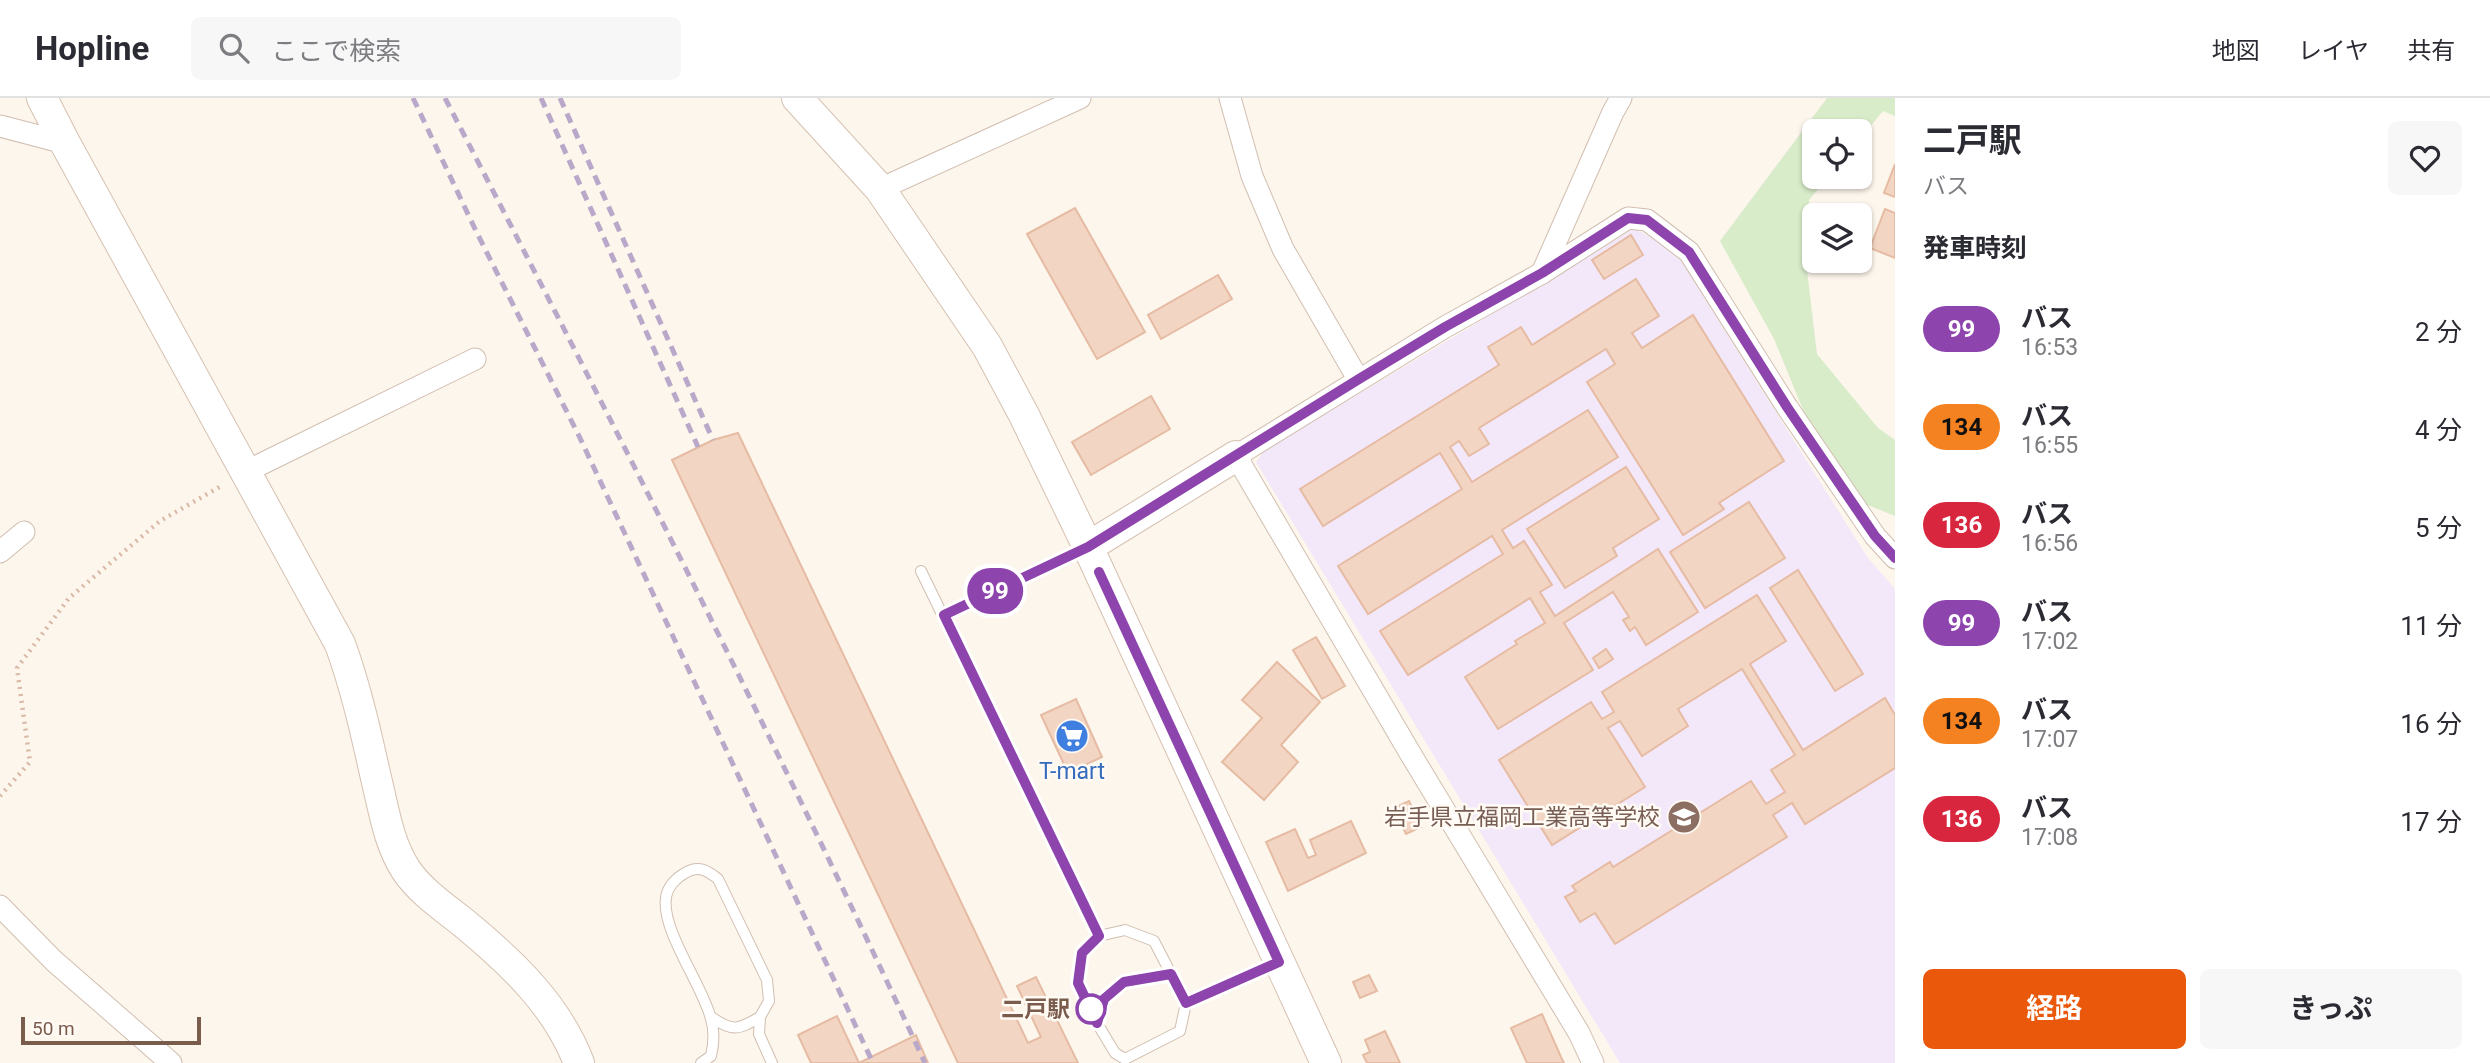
<!DOCTYPE html>
<html lang="ja">
<head>
<meta charset="utf-8">
<style>
	:root { --surface:#fff; --page:#f7f7f7; --text:#2b2b33; --muted:#7c7c81; --line:#e1e1e2; --accent:#ea580c }
	body { margin:0; font-family:Roboto,"Noto Sans JP",sans-serif; background:var(--page); color:var(--text); height:100vh; display:flex; flex-direction:column; font-size:26px; white-space:nowrap }
	* { box-sizing:border-box; margin:0 }
	p { font-size:23px; color:var(--muted) }
	.icon { flex:none; width:38px; height:38px; fill:none; stroke:currentColor; stroke-width:2; stroke-linecap:round; stroke-linejoin:round }
	.map { position:relative; flex:1; overflow:hidden }
	.side { display:flex; flex-direction:column; background:var(--surface); width:595px }
	.side>* { flex:none }
	.badge { padding:0 14px; border-radius:23px; font-size:24px; line-height:46px }
	.controls { position:absolute; left:1802px; top:21px; display:grid; gap:14px }
	.controls a { display:grid; place-items:center; width:70px; height:70px; border-radius:10px; background:var(--surface); box-shadow:0 2px 5px #0004; font-size:35px }
	.scale { position:absolute; left:21px; bottom:18px; width:180px; box-sizing:border-box; padding-left:7px; border:4px solid #7a5c4d; border-top:0; font-size:19px; line-height:24px; white-space:nowrap; color:#7a5c4d; -webkit-text-stroke:5px #fffaf3; paint-order:stroke }
	.map>.badge { position:absolute; translate:-50% -50%; box-shadow:0 0 0 4px #fff }
	h2 { padding:0 28px; font-size:26px; line-height:63px }
	.round { display:grid; place-items:center; flex:none; width:74px; height:74px; border-radius:10px; background:var(--page) }
	.head { display:flex; align-items:center; justify-content:space-between; height:119px; padding:0 28px }
	h1 { font-size:33px; font-weight:700; line-height:52px }
	.primary-button { display:flex; gap:14px; margin-top:auto; padding:14px 28px }
	.primary-button a { flex:1; height:80px; border-radius:10px; background:var(--accent); color:#fff; font-size:28px; font-weight:700; line-height:80px; text-align:center }
	.primary-button a+a { background:var(--page); color:var(--text) }
	ul { padding:0; list-style:none }
	li { display:flex; align-items:center; gap:21px; height:98px; padding:0 28px }
	li div { flex:1 }
	li b { display:block; font-size:26px }
	li em { font-style:normal }
	li .badge { min-width:77px; font-weight:700; text-align:center }
	header { display:flex; align-items:center; gap:42px; box-sizing:border-box; height:98px; padding:0 35px; background:var(--surface); border-bottom:2px solid var(--line) }
	header strong { font-size:33px }
	nav { display:flex; gap:38px; margin-inline-start:auto; font-size:24px }
	.search { width:490px; height:63px; background:var(--page); display:flex; align-items:center; gap:18px; box-sizing:border-box; padding:0 24px; border-radius:10px; color:var(--muted); font-size:26px }
	main { display:flex; flex:1; min-height:0 }
	.map>svg:first-child { display:block }
	.education { fill:#f3e8fa }
	.green { fill:#d8ecc9 }
	.building { fill:#f3d5c3; stroke:#e6bba3; stroke-width:2 }
	.lines { fill:none; stroke-linecap:round; stroke-linejoin:round }
	.lane-casing { stroke:#d1beb0; stroke-width:12 }
	.street-casing { stroke:#d1beb0; stroke-width:23 }
	.secondary-casing { stroke:#d6c0b0; stroke-width:32 }
	.path { stroke:#d9b8a5; stroke-width:4.5; stroke-dasharray:2 5; stroke-linecap:butt }
	.lane { stroke:#fff; stroke-width:10 }
	.street { stroke:#fff; stroke-width:21 }
	.secondary { stroke:#fff; stroke-width:30 }
	.rail { stroke:#b9a8c9; stroke-width:5; stroke-dasharray:10 7; stroke-linecap:butt }
	.line-casing { stroke:#fff; stroke-width:16 }
	.line { stroke:#8e44ad; stroke-width:10 }
	.stop-dot { fill:#fff; stroke:#8e44ad; stroke-width:3.5 }
	.labels { text-anchor:middle; dominant-baseline:central; stroke-width:5; stroke-linejoin:round; paint-order:stroke }
	.shop-label { font-size:23px; fill:#366cbe; stroke:#fffaf3 }
	.education-label { font-size:23px; fill:#785e54; stroke:#fffaf3; text-anchor:end }
	.stop-label { font-size:23px; font-weight:bold; fill:#7a5c4d; stroke:#fffaf3; text-anchor:end }
</style>
</head>
<body>
<header>
<strong>Hopline</strong>
<div class="search"><svg class="icon" aria-label="search" viewBox="0 0 24 24"><circle cx="10" cy="10" r="6"/><path d="M15 15l6 6"/></svg>ここで検索</div>
<nav><a>地図</a><a>レイヤ</a><a>共有</a></nav>
</header>
<main>
<div class="map">
<svg width="1895" height="965" viewBox="0 0 1895 965">
	<rect width="100%" height="100%" fill="#fdf6ec"/>
	<polygon class="education" points="1635,130 1665,148 1683,162 1694,184 1868,460 1895,491 1895,965 1620,965 1256,364 1264,353"/>
	<polygon class="green" points="1827,0 1895,0 1895,18 1883,13 1860,41 1860,33 1815,33 1815,79 1828,79 1809,102 1806,164 1817,256 1878,330 1895,342 1895,418 1837,395 1774,241 1720,143"/>
	<g class="building">
		<polygon points="1895,66 1895,99 1884,95"/>
		<polygon points="1075,110 1145,234 1097,261 1027,136"/>
		<polygon points="1885,111 1895,115 1895,160 1870,150"/>
		<polygon points="1631,137 1643,157 1604,181 1592,162"/>
		<polygon points="1218,177 1232,201 1161,241 1148,217"/>
		<polygon points="1636,181 1659,218 1632,235 1642,250 1693,217 1784,363 1719,405 1724,411 1683,437 1587,284 1615,266 1606,251 1479,330 1489,346 1469,358 1459,343 1450,349 1472,384 1588,312 1618,359 1502,432 1513,450 1524,443 1552,487 1540,494 1555,518 1658,451 1698,514 1646,547 1635,529 1630,533 1623,522 1629,519 1613,494 1564,525 1593,572 1498,631 1465,579 1517,546 1515,543 1545,525 1530,500 1408,577 1380,533 1503,456 1492,438 1368,516 1338,468 1462,391 1440,355 1323,428 1300,391 1499,267 1488,249 1521,229 1532,247"/>
		<polygon points="1151,298 1170,331 1091,377 1072,344"/>
		<polygon points="738,335 1028,945 1041,939 1017,888 1036,879 1078,965 958,965 672,362 713,342"/>
		<polygon points="1626,369 1659,421 1613,450 1617,458 1565,490 1527,431"/>
		<polygon points="1749,404 1785,460 1705,510 1670,454"/>
		<polygon points="1798,472 1863,576 1835,593 1770,490"/>
		<polygon points="1757,497 1786,543 1750,566 1803,652 1885,600 1895,617 1895,670 1805,726 1792,705 1773,717 1787,739 1615,846 1595,815 1580,824 1565,799 1576,793 1572,788 1610,764 1613,769 1751,683 1766,706 1785,694 1771,672 1795,657 1742,571 1678,611 1688,628 1642,658 1620,623 1608,630 1645,689 1552,747 1499,662 1591,604 1602,621 1614,614 1602,594"/>
		<polygon points="1316,539 1345,588 1322,601 1293,552"/>
		<polygon points="1606,551 1613,561 1599,570 1593,560"/>
		<polygon points="1277,564 1320,604 1281,647 1298,664 1264,702 1222,664 1262,620 1242,602"/>
		<polygon points="1076,601 1102,659 1068,675 1041,617"/>
		<polygon points="1409,703 1421,729 1406,736 1394,710"/>
		<polygon points="1351,723 1366,755 1288,793 1266,744 1295,731 1308,760 1316,757 1310,742"/>
		<polygon points="1369,877 1377,893 1360,900 1353,884"/>
		<polygon points="1542,916 1561,959 1564,965 1527,965 1511,930"/>
		<polygon points="837,918 859,965 916,937 928,965 811,965 798,937"/>
		<polygon points="1385,933 1400,965 1367,965 1363,957 1370,954 1365,942"/>
	</g>
	<g class="lines">
		<defs>
			<g id="lane">
				<polyline points="921,473 1099,838"/>
				<polyline points="944,517 1086,451"/>
				<polyline points="1186,905 1154,843 1125,832 1099,838 1082,855 1078,885 1097,925 1115,955 1125,961 1180,933 1186,905 1279,864"/>
				<path d="M711,919C733,934 738,932 760,919"/>
				<polyline points="1097,925 1104,901 1124,883 1171,876"/>
				<path d="M701,965L711,958C714,945 715,934 711,921C703,888 661,832 666,800C667,789 676,780 685,775C698,767 707,772 718,781L767,882L769,903L760,919L759,936L772,965"/>
			</g>
			<g id="street">
				<polyline points="1230,0 1252,78 1283,151 1358,281"/>
				<polyline points="0,28 65,45"/>
				<polyline points="880,91 1080,0"/>
				<polyline points="1542,175 1613,14 1621,0"/>
				<polyline points="245,374 475,261"/>
				<polyline points="0,454 24,434"/>
				<polyline points="0,808 54,863 171,965"/>
				<polyline points="1593,965 1579,935 1410,655 1236,358 1445,229 1542,175 1628,120 1647,122 1689,154 1787,309 1875,438 1895,460"/>
			</g>
			<g id="secondary">
				<path d="M42,0L65,45L340,546C356,590 366,635 376,680C384,712 388,744 406,772C420,793 445,810 465,826C511,864 557,907 579,965"/>
				<polyline points="797,0 880,91 987,248 1024,317 1088,449 1326,965"/>
				<polyline points="1088,449 1236,358"/>
			</g>
		</defs>
		<use href="#lane" class="lane-casing"/>
		<use href="#street" class="street-casing"/>
		<use href="#secondary" class="secondary-casing"/>
		<polyline class="path" points="0,698 30,664 17,570 69,500 160,423 223,387"/>
		<use href="#lane" class="lane"/>
		<use href="#street" class="street"/>
		<use href="#secondary" class="secondary"/>
		<g class="rail">
			<polyline points="413,0 476,133 580,340 873,965"/>
			<path d="M445,0C610,319 774,639 925,965"/>
			<polyline points="541,0 698,349"/>
			<polyline points="560,0 713,342"/>
		</g>
	</g>
	<g class="lines">
		<defs>
			<polyline id="line" points="1099,474 1279,864 1186,905 1171,876 1124,884 1104,901 1097,925 1078,885 1082,855 1099,838 944,517 1088,449 1359,281 1445,229 1542,175 1628,120 1647,122 1689,154 1787,309 1875,438 1895,460"/>
		</defs>
		<use href="#line" class="line-casing"/>
		<use href="#line" class="line"/>
	</g>
	<defs>
		<symbol id="supermarket-disc" viewBox="-11 -11 22 22"><circle r="9.5" fill="#3f7fe0" stroke="#fffaf3"/><path d="M-6-5.5h2.5l.6 2H6L4.5 2H-2.5L-4.4-4H-6ZM-1.5 3.2a1.3 1.3 0 1 0 .1 0ZM3 3.2a1.3 1.3 0 1 0 .1 0Z" fill="#fff"/></symbol>
		<symbol id="school-disc" viewBox="-11 -11 22 22"><circle r="9.5" fill="#8d6e63" stroke="#fffaf3"/><path d="M0-5L7-2L0 1L-7-2ZM-4 1L0 2.5L4 1V4Q0 6-4 4Z" fill="#fff"/></symbol>
	</defs>
	<g fill-rule="evenodd">
		<use href="#supermarket-disc" x="1053" y="619" width="38" height="38"/>
		<use href="#school-disc" x="1665" y="700" width="38" height="38"/>
	</g>
	<circle class="stop-dot" cx="1091" cy="911" r="14"/>
	<g class="labels">
		<g class="shop-label">
			<text x="1072" y="673">T-mart</text>
		</g>
		<g class="education-label">
			<text x="1660" y="719">岩手県立福岡工業高等学校</text>
		</g>
		<g class="stop-label">
			<text x="1070" y="911">二戸駅</text>
		</g>
	</g>
</svg>
<div class="controls">
<a><svg class="icon" aria-label="locate" viewBox="0 0 24 24"><circle cx="12" cy="12" r="6"/><path d="M12 2v4M12 18v4M2 12h4M18 12h4"/></svg></a>
<a><svg class="icon" aria-label="layers" viewBox="0 0 24 24"><path d="M12 4l9 5-9 5-9-5zM3 14l9 5 9-5"/></svg></a>
</div>
<div class="scale">50 m</div>
<b class="badge" style="left:995px;top:493px;background:#8e44ad;color:#fff">99</b>
</div>
<section class="side">
<div class="head"><div><h1>二戸駅</h1><p>バス</p></div><a class="round"><svg class="icon" aria-label="heart" viewBox="0 0 24 24"><path d="M12 20l-8-8c-3-5 5-10 8-4 3-6 11-1 8 4z"/></svg></a></div>
<h2>発車時刻</h2>
<ul>
<li><span class="badge" style="background:#8e44ad;color:#fff">99</span><div><b>バス</b><p>16:53</p></div><em>2 分</em></li>
<li><span class="badge" style="background:#f58220;color:#111">134</span><div><b>バス</b><p>16:55</p></div><em>4 分</em></li>
<li><span class="badge" style="background:#d7263d;color:#fff">136</span><div><b>バス</b><p>16:56</p></div><em>5 分</em></li>
<li><span class="badge" style="background:#8e44ad;color:#fff">99</span><div><b>バス</b><p>17:02</p></div><em>11 分</em></li>
<li><span class="badge" style="background:#f58220;color:#111">134</span><div><b>バス</b><p>17:07</p></div><em>16 分</em></li>
<li><span class="badge" style="background:#d7263d;color:#fff">136</span><div><b>バス</b><p>17:08</p></div><em>17 分</em></li>
</ul>
<div class="primary-button"><a>経路</a><a>きっぷ</a></div>
</section>
</main>
</body>
</html>
